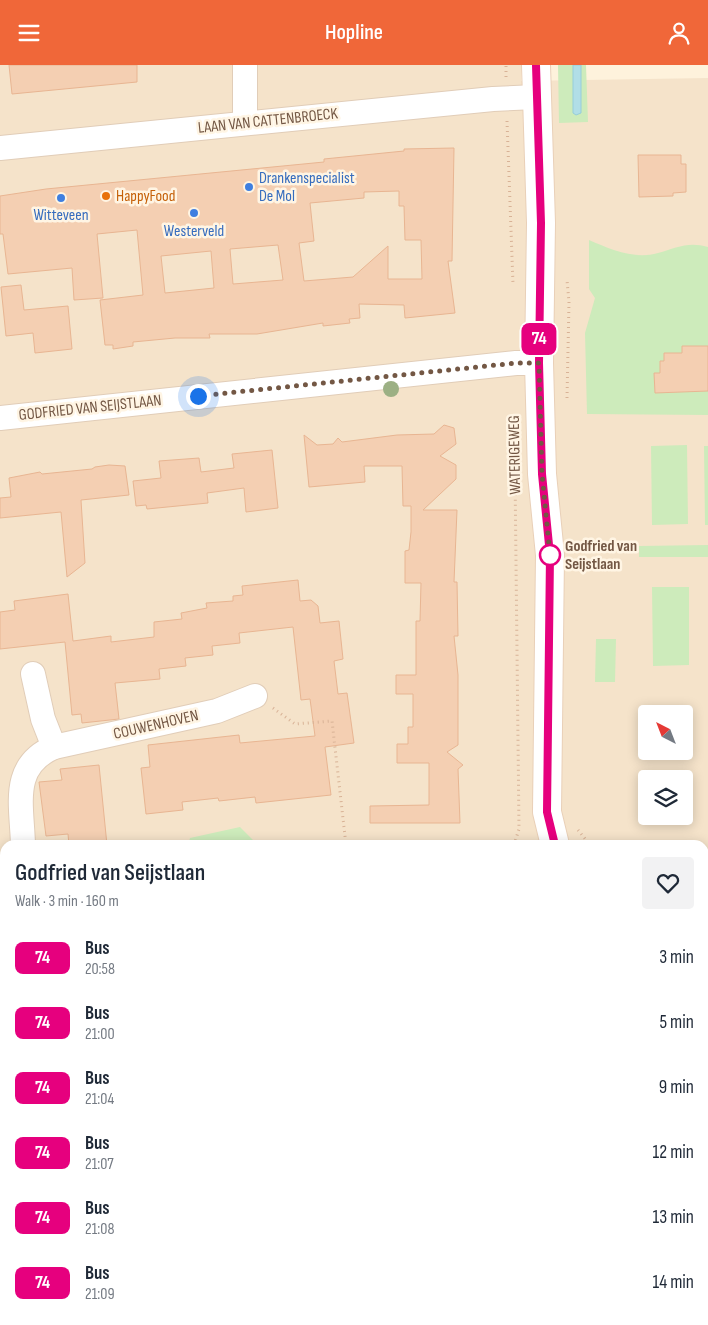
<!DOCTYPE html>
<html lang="en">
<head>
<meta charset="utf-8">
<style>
	:root { --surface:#fff; --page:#f2f2f3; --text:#1f2937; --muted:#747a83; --accent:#f06739 }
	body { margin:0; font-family:"Sofia Sans Condensed",sans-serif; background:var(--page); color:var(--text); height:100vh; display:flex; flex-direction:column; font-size:19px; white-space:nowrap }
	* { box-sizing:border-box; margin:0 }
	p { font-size:16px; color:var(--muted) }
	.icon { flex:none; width:28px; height:28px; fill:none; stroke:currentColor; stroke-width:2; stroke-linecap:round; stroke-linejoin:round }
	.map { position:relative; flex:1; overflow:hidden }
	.sheet { position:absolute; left:0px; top:775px; width:709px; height:485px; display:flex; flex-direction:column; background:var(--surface); border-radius:15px 15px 0 0; box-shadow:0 2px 12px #0003 }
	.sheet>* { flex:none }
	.badge { padding:0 10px; border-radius:8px; font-size:18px; line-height:32px }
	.needle { width:32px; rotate:318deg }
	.buttons { position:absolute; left:638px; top:640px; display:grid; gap:10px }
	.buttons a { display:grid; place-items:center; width:55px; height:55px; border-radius:5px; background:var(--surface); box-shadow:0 2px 12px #0003; font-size:25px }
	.you { position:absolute; width:25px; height:25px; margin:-12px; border:4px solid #fff; border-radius:50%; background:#1a73e8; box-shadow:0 0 0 8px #1a73e833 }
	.map>.badge { position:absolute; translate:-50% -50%; box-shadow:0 0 0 2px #fff }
	.round { display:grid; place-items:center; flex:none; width:52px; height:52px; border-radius:5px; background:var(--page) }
	.headline { display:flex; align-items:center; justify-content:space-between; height:85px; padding:0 15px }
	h1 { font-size:24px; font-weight:600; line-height:38px }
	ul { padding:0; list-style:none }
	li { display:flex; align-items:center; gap:15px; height:65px; padding:0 15px }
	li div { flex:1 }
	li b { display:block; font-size:19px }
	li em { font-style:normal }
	li .badge { min-width:55px; font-weight:700; text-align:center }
	header { display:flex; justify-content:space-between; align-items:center; height:65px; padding:0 15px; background:var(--accent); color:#fff; font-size:22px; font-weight:600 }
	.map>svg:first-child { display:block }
	.residential { fill:#f5e3ca; fill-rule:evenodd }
	.green { fill:#cdebbb }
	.water { fill:#b1dee7; stroke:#96cdda }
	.building { fill:#f4cfb2; stroke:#e8b592; fill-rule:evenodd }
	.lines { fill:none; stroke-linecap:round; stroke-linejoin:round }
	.street-casing { stroke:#e1cdb8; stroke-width:26 }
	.secondary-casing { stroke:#e9d0b8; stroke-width:30 }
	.path { stroke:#d8b296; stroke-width:3; stroke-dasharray:1 4; stroke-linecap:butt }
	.street { stroke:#fff; stroke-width:24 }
	.secondary { stroke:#fff; stroke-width:28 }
	.tree { fill:#9cb084 }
	.line-casing { stroke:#fff; stroke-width:11 }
	.line { stroke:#e6007e; stroke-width:8 }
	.walk { stroke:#735744; stroke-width:5; stroke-dasharray:0 9 }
	.shop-dot { fill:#3f7fe0; stroke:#fff5e4; stroke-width:2 }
	.food-dot { fill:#e8710a; stroke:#fff5e4; stroke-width:2 }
	.stop-dot { fill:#fff; stroke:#e6007e; stroke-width:2.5 }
	.labels { text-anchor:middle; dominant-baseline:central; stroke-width:5; stroke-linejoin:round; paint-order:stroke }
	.street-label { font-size:16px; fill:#735744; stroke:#fff5e4 }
	.shop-label { font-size:16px; fill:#366cbe; stroke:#fff5e4 }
	.food-label { font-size:16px; fill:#c56008; stroke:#fff5e4; text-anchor:start }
	.stop-label { font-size:16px; font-weight:bold; fill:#735744; stroke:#fff5e4; text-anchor:start }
</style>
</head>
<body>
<header><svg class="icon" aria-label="menu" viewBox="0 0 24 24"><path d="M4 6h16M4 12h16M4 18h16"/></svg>Hopline<svg class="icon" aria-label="person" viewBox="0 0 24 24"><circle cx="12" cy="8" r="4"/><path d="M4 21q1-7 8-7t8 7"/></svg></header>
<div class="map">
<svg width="708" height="1260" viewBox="0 0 708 1260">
	<rect width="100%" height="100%" fill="#fef2dc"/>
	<path class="residential" d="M0,0H521V16L708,13V812L704,813V780H5V1255H534V1260H0ZM646,649H684V686H646ZM646,714H684V751H646Z"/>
	<g class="green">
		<polygon points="558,0 573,0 574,49 581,48 581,0 586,0 588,57 559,58"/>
		<path d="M589,175C610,184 634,195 658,188C676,183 688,176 708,182V350L587,349L585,268L595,233L589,224Z"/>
		<polygon points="687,380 688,459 652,460 651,381"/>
		<polygon points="704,381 708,381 708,460 705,460"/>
		<polygon points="708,480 708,492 639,492 639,481"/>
		<polygon points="652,522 689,522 689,600 653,601"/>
		<polygon points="596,574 616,574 615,617 595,617"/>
		<polygon points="240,762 255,777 310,777 337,780 188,780 190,773"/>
		<polygon points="704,886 708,887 708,1260 508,1260 508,1255 704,1255"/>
	</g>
	<polygon class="water" points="573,0 581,0 581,48 576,50 573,48"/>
	<g class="building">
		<polygon points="9,0 137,0 137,17 12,29"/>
		<path d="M454,83L452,196H448L455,248L405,253L404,240L359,239L360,253L349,254L350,258L323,261V258L257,269H209L210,273H175L133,277V281L113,284V280H105L100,235L143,230L137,165L97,169L103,233L74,235L72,203L8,209L3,169H0V131L46,124L324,97V94L404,86V84ZM399,126V141H404L405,175H421L422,214H388V181L353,212L304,216L299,178L314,176L310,138L364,133V127ZM278,180L283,215L233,219L230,184ZM211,186L214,223L165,228L161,191Z"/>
		<polygon points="638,90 681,90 681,99 686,99 686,127 673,128 673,131 639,132"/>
		<polygon points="21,220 24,245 68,241 72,284 35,288 33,268 6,271 1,222"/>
		<polygon points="682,281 708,281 708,326 655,328 654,308 660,308 660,296 664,296 664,288 682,288"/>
		<polygon points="444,360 454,363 456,379 440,391 456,400 456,414 423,445 457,445 454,517 457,517 458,571 454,571 458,610 458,680 447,687 463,700 458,704 460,758 370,758 370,741 429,740 429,698 397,698 397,679 408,679 408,662 413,662 413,629 396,629 396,610 416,610 416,556 420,556 421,518 405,518 405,486 409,485 411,467 411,441 403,441 402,401 364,401 365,417 309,422 304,370 317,380 333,379 338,373 342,377 397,370 434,369"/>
		<polygon points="272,385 278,443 246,447 244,423 207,428 208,438 147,444 146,440 136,441 133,416 161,413 159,396 199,393 201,407 234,403 232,389"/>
		<polygon points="109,400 125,401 129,430 81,435 85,498 67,512 61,447 0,453 0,433 11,432 9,413 40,407 42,409 92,404 95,402"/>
		<polygon points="298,515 300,536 311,535 318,541 320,558 339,556 343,594 334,596 338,629 347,628 354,678 325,682 331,730 256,738 255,732 219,736 218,733 182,737 183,745 146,749 141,703 150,702 148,680 239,670 240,678 315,671 310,634 301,635 293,562 239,568 240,578 212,581 213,590 185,593 186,601 159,604 160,614 115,618 119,654 82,658 81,649 72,650 65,577 0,584 0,547 15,545 14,536 68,529 73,576 111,571 111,577 154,572 154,557 182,554 181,548 207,543 206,538 233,536 233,531 243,530 242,521"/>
		<polygon points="99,700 107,780 69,780 68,769 46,771 39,717 62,715 60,704"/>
	</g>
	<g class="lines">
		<defs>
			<g id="street">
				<polyline points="245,0 245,58"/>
				<polyline points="0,83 493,34 536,32"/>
				<polyline points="0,353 516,298 539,298"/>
				<polyline points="33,609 43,654 54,682"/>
				<path d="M23,780C22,740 10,701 54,682L217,646L255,631"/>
				<polyline points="0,857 5,854"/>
				<polyline points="0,1239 5,1239"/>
				<polyline points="362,1260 362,1255"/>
			</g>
			<g id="secondary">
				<polyline points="536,0 541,158 539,298 542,409 550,490 547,747 555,780"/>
				<polyline points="704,836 708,836"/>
				<polyline points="0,1040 5,1037"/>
			</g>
		</defs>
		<use href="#street" class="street-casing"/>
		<use href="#secondary" class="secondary-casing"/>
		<g class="path">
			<polyline points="506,12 506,0"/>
			<polyline points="507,56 513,219"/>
			<polyline points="567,333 569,237 567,215"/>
			<polyline points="273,643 295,659 332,656 346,780"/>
			<polyline points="578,765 590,780"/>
			<polyline points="514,780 519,764 515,408"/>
			<polyline points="704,864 708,864"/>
		</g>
		<use href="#street" class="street"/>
		<use href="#secondary" class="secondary"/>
	</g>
	<circle class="tree" cx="391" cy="324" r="8"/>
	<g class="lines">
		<defs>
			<polyline id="line" points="536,0 541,158 539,298 542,409 550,490 547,747 555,780"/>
		</defs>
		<use href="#line" class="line-casing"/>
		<use href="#line" class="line"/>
		<polyline class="walk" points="198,331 516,298 539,298 542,409 550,490"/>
	</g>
	<g class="shop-dot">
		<circle cx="249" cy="122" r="5"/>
		<circle cx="61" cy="133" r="5"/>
		<circle cx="194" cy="148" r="5"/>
	</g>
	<circle class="food-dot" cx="106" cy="131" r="5"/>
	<circle class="stop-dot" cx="550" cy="490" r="10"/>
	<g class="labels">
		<g class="street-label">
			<text transform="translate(268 56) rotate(-6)">LAAN VAN CATTENBROECK</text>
			<text transform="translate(90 343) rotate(-6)">GODFRIED VAN SEIJSTLAAN</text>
			<text transform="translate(515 390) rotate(-91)">WATERIGEWEG</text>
			<text transform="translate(156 660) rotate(-13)">COUWENHOVEN</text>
		</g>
		<g class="shop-label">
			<text x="259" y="113" text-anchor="start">Drankenspecialist<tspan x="259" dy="18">De Mol</tspan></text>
			<text x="61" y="150">Witteveen</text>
			<text x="194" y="166">Westerveld</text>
		</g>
		<g class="food-label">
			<text x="116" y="131">HappyFood</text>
		</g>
		<g class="stop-label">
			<text x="565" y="481">Godfried van<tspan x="565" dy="18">Seijstlaan</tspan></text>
		</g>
	</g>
</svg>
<div class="buttons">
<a><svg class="needle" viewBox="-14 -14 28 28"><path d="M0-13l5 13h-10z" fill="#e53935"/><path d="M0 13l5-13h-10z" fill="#747a83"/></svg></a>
<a><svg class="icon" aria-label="layers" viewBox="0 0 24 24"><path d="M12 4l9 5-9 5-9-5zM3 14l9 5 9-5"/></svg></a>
</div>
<div class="you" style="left:198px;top:331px"></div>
<b class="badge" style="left:539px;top:274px;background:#e6007e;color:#fff">74</b>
<section class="sheet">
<div class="headline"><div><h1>Godfried van Seijstlaan</h1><p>Walk · 3 min · 160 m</p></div><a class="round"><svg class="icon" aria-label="heart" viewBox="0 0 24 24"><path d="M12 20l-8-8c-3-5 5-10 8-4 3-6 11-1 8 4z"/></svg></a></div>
<ul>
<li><span class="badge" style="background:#e6007e;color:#fff">74</span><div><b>Bus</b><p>20:58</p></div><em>3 min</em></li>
<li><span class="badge" style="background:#e6007e;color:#fff">74</span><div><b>Bus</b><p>21:00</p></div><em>5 min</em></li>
<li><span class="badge" style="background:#e6007e;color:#fff">74</span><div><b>Bus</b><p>21:04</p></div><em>9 min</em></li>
<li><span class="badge" style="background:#e6007e;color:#fff">74</span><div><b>Bus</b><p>21:07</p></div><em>12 min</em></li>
<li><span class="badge" style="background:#e6007e;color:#fff">74</span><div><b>Bus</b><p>21:08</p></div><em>13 min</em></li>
<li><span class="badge" style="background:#e6007e;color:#fff">74</span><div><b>Bus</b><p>21:09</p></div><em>14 min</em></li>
</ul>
</section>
</div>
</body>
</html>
